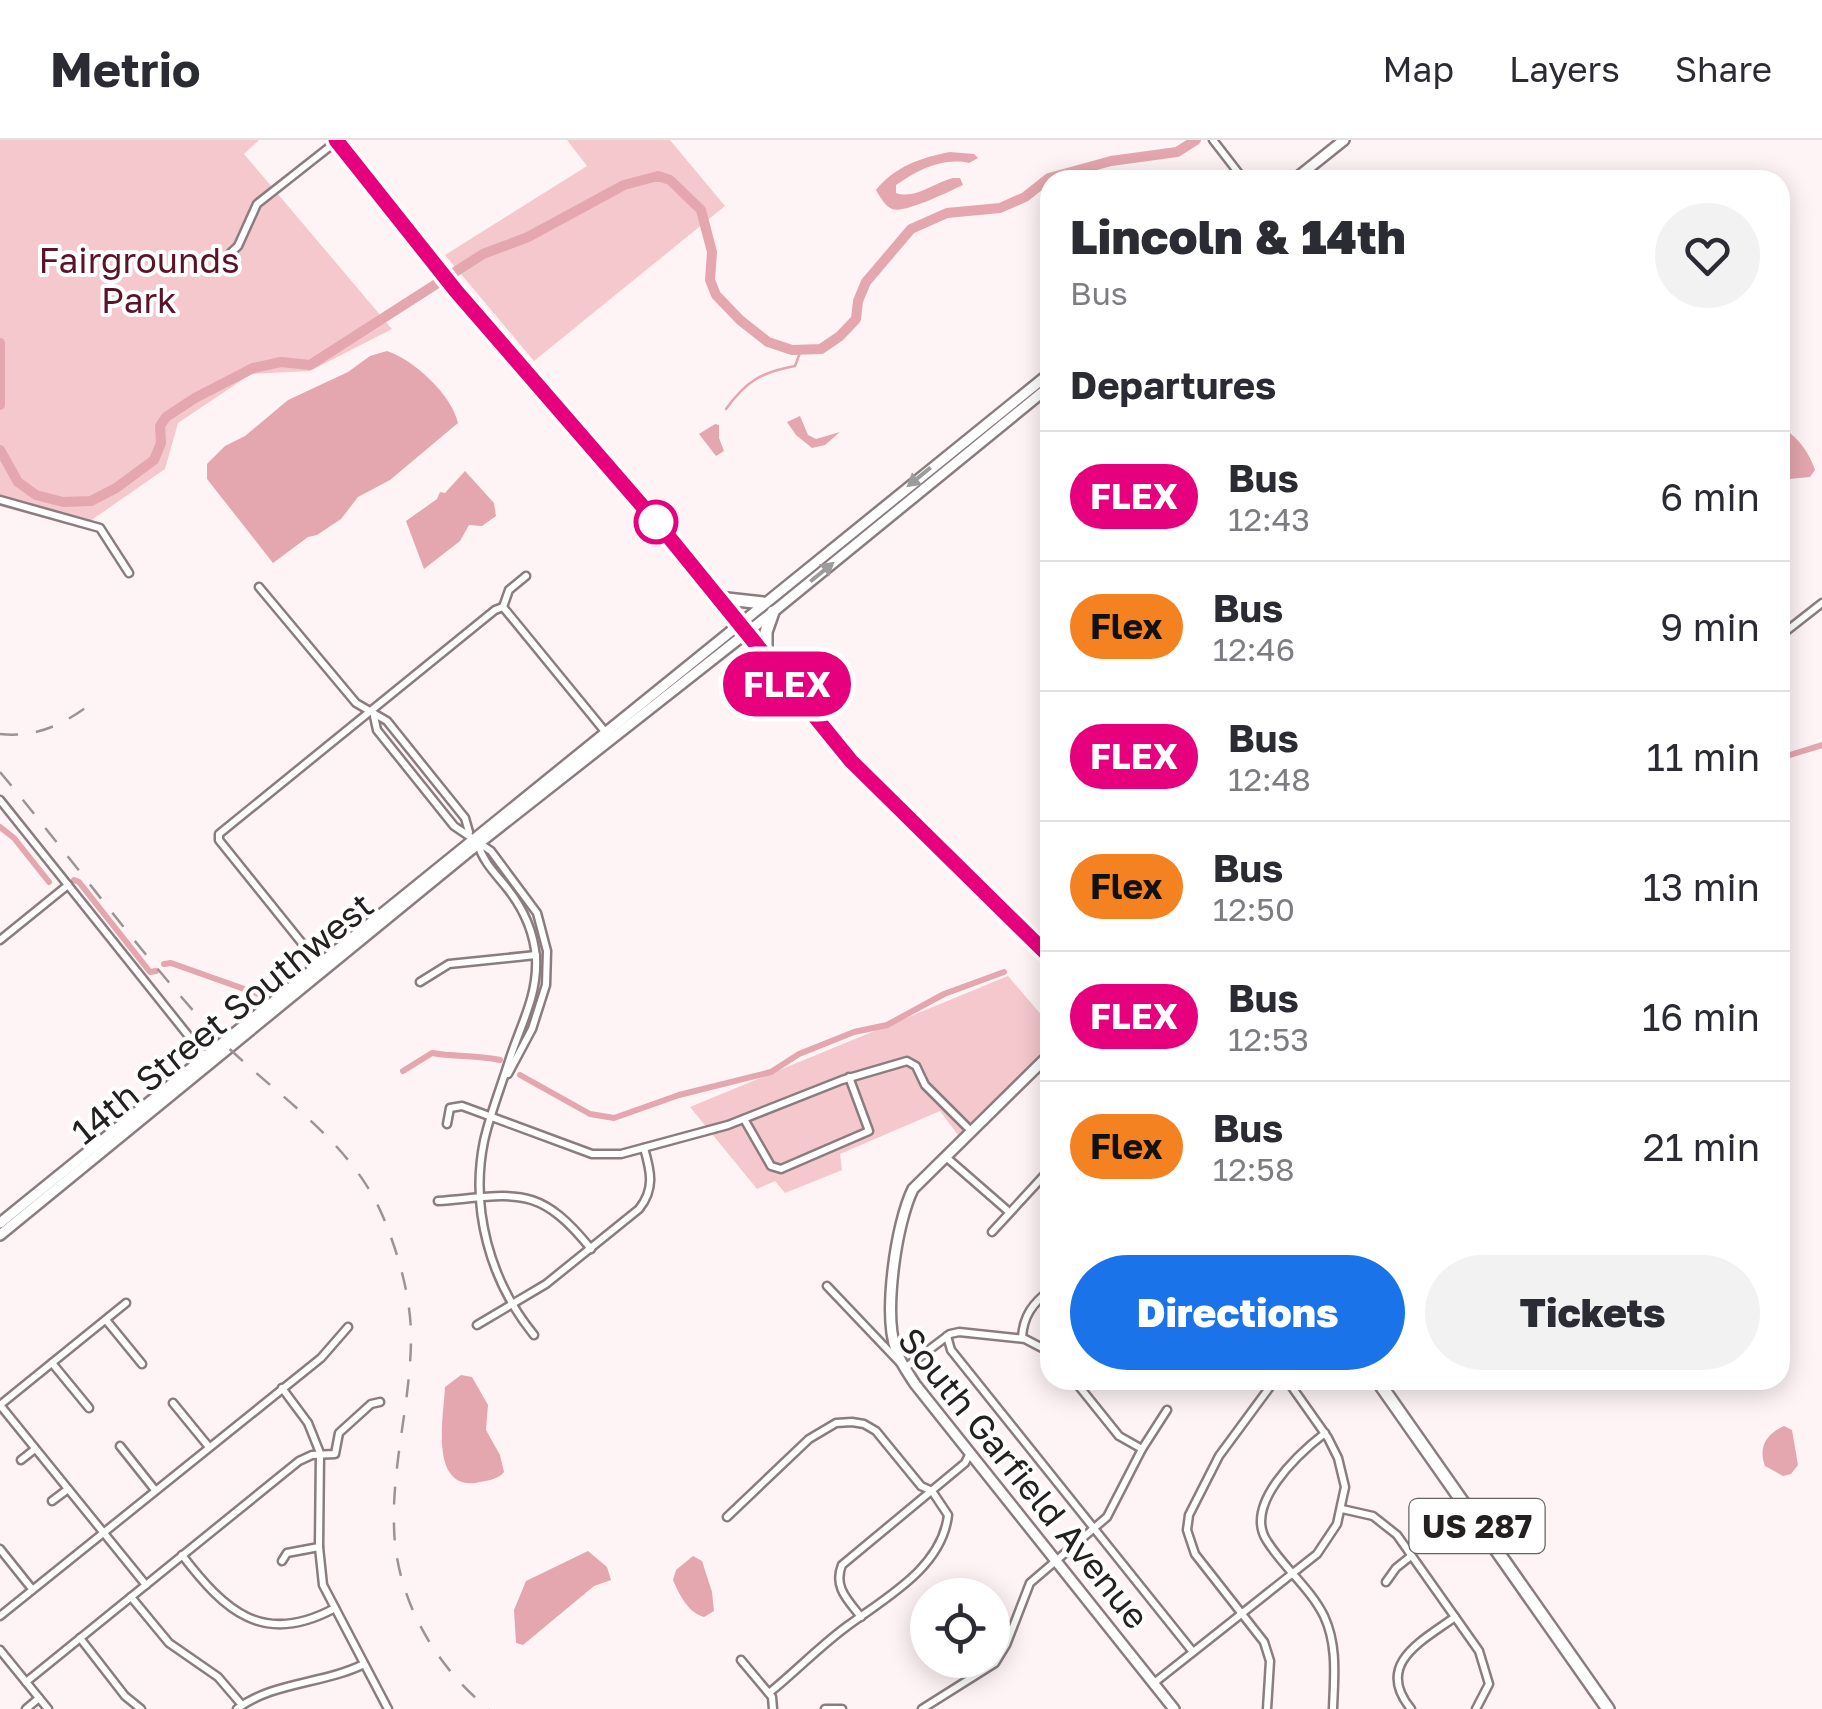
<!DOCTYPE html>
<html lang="en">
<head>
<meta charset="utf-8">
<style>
	:root { --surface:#fff; --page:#f2f2f3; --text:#2b2b33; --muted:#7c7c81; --line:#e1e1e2; --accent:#1a73e8 }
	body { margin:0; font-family:"Golos Text",sans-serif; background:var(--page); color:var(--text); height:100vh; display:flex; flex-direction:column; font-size:38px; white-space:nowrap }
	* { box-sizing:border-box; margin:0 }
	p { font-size:32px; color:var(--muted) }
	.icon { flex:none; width:55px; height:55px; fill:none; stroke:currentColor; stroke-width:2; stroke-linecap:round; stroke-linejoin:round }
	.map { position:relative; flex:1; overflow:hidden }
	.side { position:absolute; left:1040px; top:30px; width:750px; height:1220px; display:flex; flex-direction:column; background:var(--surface); border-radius:30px; box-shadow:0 5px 25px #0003 }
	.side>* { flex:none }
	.badge { padding:0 20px; border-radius:32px; font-size:35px; line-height:65px }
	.controls { position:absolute; left:910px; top:1438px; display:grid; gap:20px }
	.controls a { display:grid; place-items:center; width:100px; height:100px; border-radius:50%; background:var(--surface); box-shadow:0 5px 25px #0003; font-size:50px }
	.map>.badge { position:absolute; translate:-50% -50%; box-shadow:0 0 0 5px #fff }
	h2 { padding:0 30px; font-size:38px; line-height:90px }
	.round { display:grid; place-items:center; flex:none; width:105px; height:105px; border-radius:52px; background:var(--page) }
	.head { display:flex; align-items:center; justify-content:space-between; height:170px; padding:0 30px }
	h1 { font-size:48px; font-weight:800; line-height:75px }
	.action { display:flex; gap:20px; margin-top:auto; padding:20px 30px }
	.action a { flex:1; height:115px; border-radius:60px; background:var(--accent); color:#fff; font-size:40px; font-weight:800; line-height:115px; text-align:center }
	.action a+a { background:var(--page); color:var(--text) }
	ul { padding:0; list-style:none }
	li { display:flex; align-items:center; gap:30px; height:130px; padding:0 30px; border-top:2px solid var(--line) }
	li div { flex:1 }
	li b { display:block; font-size:38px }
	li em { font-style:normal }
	li .badge { min-width:110px; font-weight:700; text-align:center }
	header { display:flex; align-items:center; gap:60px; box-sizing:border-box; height:140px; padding:0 50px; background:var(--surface); border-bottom:2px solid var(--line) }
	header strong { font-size:48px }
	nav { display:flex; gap:55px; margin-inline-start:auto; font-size:35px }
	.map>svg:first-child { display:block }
	.green { fill:#f4c8cd }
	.water { fill:#e4a6af }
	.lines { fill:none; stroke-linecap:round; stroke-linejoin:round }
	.stream { stroke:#e4a6af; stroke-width:2.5 }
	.canal { stroke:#e4a6af; stroke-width:6 }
	.river { stroke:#e4a6af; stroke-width:10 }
	.street-casing { stroke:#8b7d7f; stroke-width:11 }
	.secondary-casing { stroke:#8b7d7f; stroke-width:14 }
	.highway-casing { stroke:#8b7d7f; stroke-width:16 }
	.street { stroke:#fff; stroke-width:6 }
	.secondary { stroke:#fff; stroke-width:9 }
	.highway { stroke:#fff; stroke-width:11 }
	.rail { stroke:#9b9495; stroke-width:2.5; stroke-dasharray:18 18; stroke-linecap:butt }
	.oneway { fill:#9d9b9b }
	.line-casing { stroke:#fff; stroke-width:22 }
	.line { stroke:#e6007e; stroke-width:15 }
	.stop-dot { fill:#fff; stroke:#e6007e; stroke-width:5 }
	.labels { text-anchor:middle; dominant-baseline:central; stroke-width:8; stroke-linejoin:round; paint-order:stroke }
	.shield { fill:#fff; stroke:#666363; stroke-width:2.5 }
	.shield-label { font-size:32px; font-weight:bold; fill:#252020 }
	.park-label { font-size:35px; fill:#5b1327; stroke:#fff }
	.street-label { font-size:35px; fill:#252020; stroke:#fff }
</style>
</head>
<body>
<header>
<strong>Metrio</strong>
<nav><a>Map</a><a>Layers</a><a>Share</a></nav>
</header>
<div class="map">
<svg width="1822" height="1569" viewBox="0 0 1822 1569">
	<rect width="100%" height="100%" fill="#fef4f6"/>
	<g class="green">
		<polygon points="0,0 259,0 244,14 392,189 310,231 251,234 178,283 165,329 80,388 0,366"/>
		<polygon points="567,0 670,0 725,66 534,221 445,115 587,26"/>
		<polygon points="1008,836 1050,885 1050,906 958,995 940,971 840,1014 842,1030 785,1053 775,1041 757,1049 690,967"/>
	</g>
	<g class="water">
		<path d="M950,12L974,14L978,18L969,23C942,17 918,30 896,45V53C915,60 935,42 953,38H960L963,45C950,51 904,74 892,69C885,66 880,57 876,50C894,27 922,17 950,12Z"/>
		<path d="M387,211C414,220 452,255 458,283L390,340L358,357L341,379L317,395L308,397L273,423L207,339V324L225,306L245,296L288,260L348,232L370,216Z"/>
		<polygon points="800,276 808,295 816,299 840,292 825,305 812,308 796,295 787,282"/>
		<polygon points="715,284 719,285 719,298 724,311 716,316 699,294"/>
		<path d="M1784,289C1800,299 1809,313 1815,330L1810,337L1789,339L1780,330V292Z"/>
		<polygon points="465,331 494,363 496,376 482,386 469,385 460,401 424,429 406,381 437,359 440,352 445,353"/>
		<path d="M461,1235L472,1237L488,1265L486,1290L500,1315L504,1332C498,1340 485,1341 475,1343C429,1348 444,1274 445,1247Z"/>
		<path d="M1784,1286L1792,1290L1798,1325L1791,1334L1783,1336L1765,1326C1758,1307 1766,1294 1784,1286Z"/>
		<polygon points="588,1411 607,1427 611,1440 594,1446 523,1505 516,1503 514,1470 526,1441"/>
		<path d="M693,1416L702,1421L712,1452L714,1471L704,1477C688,1473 679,1454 673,1440L676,1430Z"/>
	</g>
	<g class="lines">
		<path class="stream" d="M726,269C746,241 762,232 795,226L801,210"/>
		<g class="canal">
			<polyline points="1780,618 1822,605"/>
			<polyline points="0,687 14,698 49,742"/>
			<polyline points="74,740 79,742 150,832 156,831"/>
			<polyline points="164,824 171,823 264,856"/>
			<path d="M403,931L432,913C455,917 478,915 500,920"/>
			<polyline points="520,935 590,974 614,978 679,955 771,932 799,914 854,892 887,885 944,854 1004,832"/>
		</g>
		<g class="river">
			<polyline points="0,203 0,265"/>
			<polyline points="0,310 18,342 36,355 63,362 91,361 116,348 154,320 161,303 160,286 166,277 195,258 253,228 281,222 310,225 483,114 528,97 624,45 658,36 670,40 701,70 712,112 710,140 716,155 740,180 768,202 792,210 821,209 840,196 856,179 858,161 866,142 911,89 947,73 1000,68 1025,57 1049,38 1111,21 1177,12 1196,0"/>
		</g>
		<defs>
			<g id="street">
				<polyline points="1213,0 1244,40"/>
				<polyline points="218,125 238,106 257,64 337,1"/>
				<polyline points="0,360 100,388 129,433"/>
				<polyline points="259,447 356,563 387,581 465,678 469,692"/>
				<polyline points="503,467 607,594"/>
				<polyline points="503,467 509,450 526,436"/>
				<polyline points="1780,496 1822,463"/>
				<polyline points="374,576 377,590 454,686 491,711 537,773 547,811 546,845 532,889 508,934"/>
				<polyline points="0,660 207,919"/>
				<path d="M478,704C483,722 496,734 507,748C523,768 534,793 536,818C538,856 520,886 509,921C501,947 490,974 484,1001C470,1069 490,1141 534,1195"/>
				<polyline points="0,800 68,745"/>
				<polyline points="322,828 219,700 219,694 495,470 503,467"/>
				<polyline points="420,842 449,824 536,815"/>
				<polyline points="744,979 771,1026 781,1029 869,991 849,937"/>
				<polyline points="447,984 450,968 462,966 592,1014 621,1014 728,985 842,940 907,921 916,926 925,945 971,991"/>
				<polyline points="946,1017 1008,1071"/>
				<path d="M438,1061C516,1055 538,1043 591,1109"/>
				<polyline points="992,1092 1050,1029"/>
				<polyline points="827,1146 905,1228 950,1194 959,1192 1025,1199 1050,1212"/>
				<polyline points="106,1180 142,1224"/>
				<path d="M477,1185L546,1144L639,1069C655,1049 651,1032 644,1008"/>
				<polyline points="947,1196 951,1210 1193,1512"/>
				<path d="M1022,1198C1023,1176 1033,1163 1050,1150"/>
				<polyline points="52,1223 89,1268"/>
				<polyline points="1074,1240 1119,1296 1142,1309"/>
				<polyline points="1383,1247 1395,1240"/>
				<polyline points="282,1248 308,1283 320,1313 319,1407 323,1445 388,1569"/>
				<polyline points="173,1263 209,1307"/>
				<polyline points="0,1265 146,1445"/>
				<polyline points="0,1265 126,1163"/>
				<path d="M1325,1293C1298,1314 1243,1365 1267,1401C1284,1428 1310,1448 1324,1476C1338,1506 1334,1538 1333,1569"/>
				<polyline points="120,1306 155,1350"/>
				<polyline points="21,1320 35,1309"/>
				<polyline points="52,1361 68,1349"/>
				<polyline points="1342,1369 1373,1376 1397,1395 1479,1511 1489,1544 1476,1569"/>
				<path d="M727,1377L809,1299L836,1283L852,1282L864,1284L876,1291L921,1346L932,1351L948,1375C942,1428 885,1458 846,1487C819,1507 795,1532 769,1553"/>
				<polyline points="0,1409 32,1449"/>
				<path d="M182,1415C225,1471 263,1507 335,1468"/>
				<polyline points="282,1421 287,1413 319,1407"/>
				<polyline points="1386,1442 1396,1428 1411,1416"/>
				<polyline points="131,1457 169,1503 218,1537 242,1565"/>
				<polyline points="0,1476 321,1218 348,1187"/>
				<path d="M861,1477C848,1460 833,1447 842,1425L965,1323L970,1313"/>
				<polyline points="80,1498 125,1556 141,1569"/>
				<polyline points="0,1510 48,1569"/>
				<polyline points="741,1520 772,1557 773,1569"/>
				<polyline points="26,1542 299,1321 312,1315 335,1314 339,1293 371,1264 380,1262"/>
				<polyline points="1154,1543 1317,1414 1337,1384 1345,1347 1338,1318 1328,1298 1287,1240"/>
				<polyline points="26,1569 39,1558"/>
				<path d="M237,1569C272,1542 324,1544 364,1524"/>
				<polyline points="825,1569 842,1569"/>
				<polyline points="922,1569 995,1523 1006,1505 1030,1443 1107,1377 1142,1309 1167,1270"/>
				<polyline points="1267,1569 1270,1521 1264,1502 1195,1414 1187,1390 1189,1375 1219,1316 1275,1240"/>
				<path d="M1411,1569C1374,1524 1422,1501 1455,1477"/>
			</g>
			<g id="secondary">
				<polyline points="1294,40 1344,0"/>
				<path d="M1050,914L913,1049C896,1083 883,1174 896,1210C900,1222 908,1233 915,1244L1174,1569"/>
				<polyline points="0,1083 1050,233"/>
				<polyline points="0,1095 478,704 773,472 1050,246"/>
			</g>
			<g id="highway">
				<polyline points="336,0 456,151 664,391 851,621 1050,817"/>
				<polyline points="718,458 763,463"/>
				<polyline points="766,517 766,492 773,472"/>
				<polyline points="1377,1240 1608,1569"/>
			</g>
		</defs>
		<use href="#street" class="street-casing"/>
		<use href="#secondary" class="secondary-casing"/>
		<use href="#highway" class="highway-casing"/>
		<use href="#street" class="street"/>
		<use href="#secondary" class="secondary"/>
		<use href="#highway" class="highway"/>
		<g class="rail">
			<path d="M0,594C39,598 66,583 96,560"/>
			<path d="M0,632C69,715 134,805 206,885C265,950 349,994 384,1079C399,1116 411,1158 411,1197C411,1260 392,1323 394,1386C395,1456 434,1526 489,1569"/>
		</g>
	</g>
	<defs><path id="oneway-solid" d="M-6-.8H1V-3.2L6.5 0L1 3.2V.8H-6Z" transform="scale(2.5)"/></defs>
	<g class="oneway">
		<use href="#oneway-solid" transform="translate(919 337) rotate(141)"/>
		<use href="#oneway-solid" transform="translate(822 432) rotate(-39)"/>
	</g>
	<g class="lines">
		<defs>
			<polyline id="line" points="336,0 456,151 664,391 851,621 1050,817"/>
		</defs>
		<use href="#line" class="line-casing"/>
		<use href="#line" class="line"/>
	</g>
	<circle class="stop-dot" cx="656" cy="382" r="20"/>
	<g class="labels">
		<rect class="shield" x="1409.5" y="1359" width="135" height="54" rx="8"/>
		<g class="shield-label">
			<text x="1477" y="1386">US 287</text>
		</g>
		<g class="park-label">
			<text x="139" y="120">Fairgrounds<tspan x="139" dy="40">Park</tspan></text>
		</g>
		<g class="street-label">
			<text transform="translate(222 878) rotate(-39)">14th Street Southwest</text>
			<text transform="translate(1024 1338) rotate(51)">South Garfield Avenue</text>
		</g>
	</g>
</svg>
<div class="controls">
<a><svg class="icon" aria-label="locate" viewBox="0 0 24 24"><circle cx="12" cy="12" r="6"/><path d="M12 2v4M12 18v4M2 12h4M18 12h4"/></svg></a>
</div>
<b class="badge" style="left:787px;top:544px;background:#e6007e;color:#fff">FLEX</b>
<section class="side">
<div class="head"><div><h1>Lincoln &amp; 14th</h1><p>Bus</p></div><a class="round"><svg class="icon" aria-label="heart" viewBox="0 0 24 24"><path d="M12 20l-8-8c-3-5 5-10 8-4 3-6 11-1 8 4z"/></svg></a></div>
<h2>Departures</h2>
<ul>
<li><span class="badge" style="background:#e6007e;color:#fff">FLEX</span><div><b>Bus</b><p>12:43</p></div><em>6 min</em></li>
<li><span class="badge" style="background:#f58220;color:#111">Flex</span><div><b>Bus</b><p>12:46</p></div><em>9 min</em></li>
<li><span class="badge" style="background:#e6007e;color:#fff">FLEX</span><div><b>Bus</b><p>12:48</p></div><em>11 min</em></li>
<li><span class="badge" style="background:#f58220;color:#111">Flex</span><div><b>Bus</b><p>12:50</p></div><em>13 min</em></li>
<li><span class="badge" style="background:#e6007e;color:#fff">FLEX</span><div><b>Bus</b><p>12:53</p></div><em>16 min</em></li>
<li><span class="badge" style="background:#f58220;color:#111">Flex</span><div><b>Bus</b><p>12:58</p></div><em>21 min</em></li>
</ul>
<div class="action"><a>Directions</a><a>Tickets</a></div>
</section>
</div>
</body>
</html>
